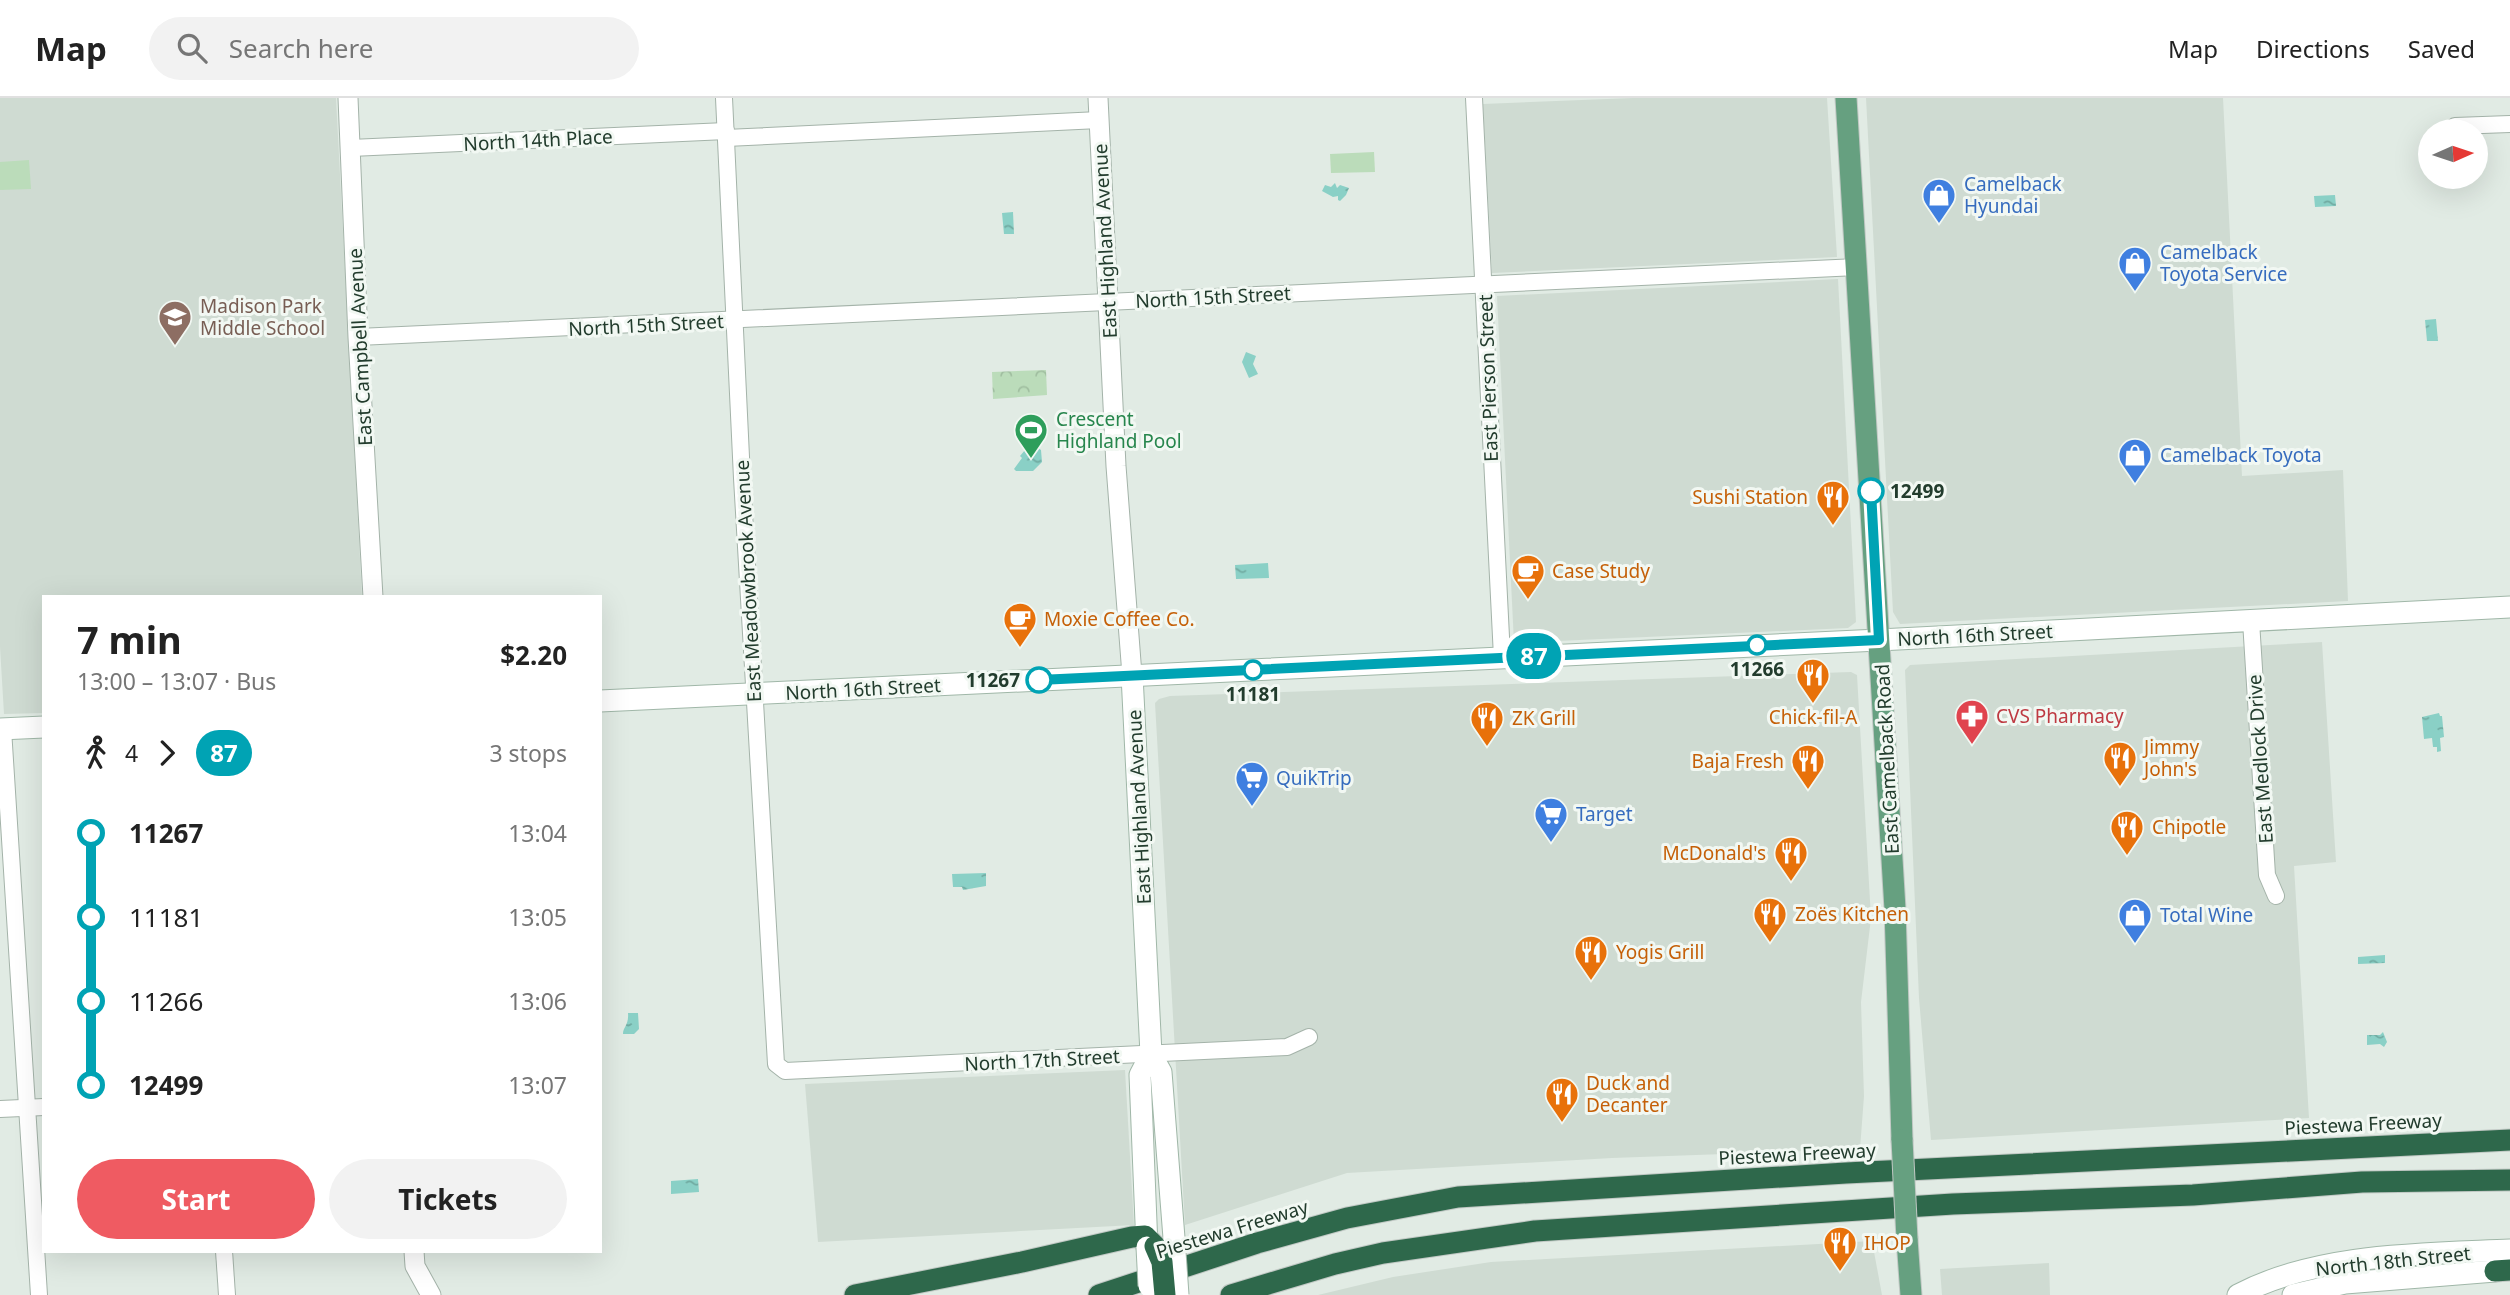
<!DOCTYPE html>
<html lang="en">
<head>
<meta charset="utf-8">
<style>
	:root { --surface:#fff; --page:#f2f2f2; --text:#222; --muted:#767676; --line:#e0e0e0; --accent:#ef5b62 }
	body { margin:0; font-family:"Noto Sans",sans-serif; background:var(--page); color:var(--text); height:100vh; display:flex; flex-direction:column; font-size:26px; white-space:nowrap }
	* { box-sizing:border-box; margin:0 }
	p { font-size:23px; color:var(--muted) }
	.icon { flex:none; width:38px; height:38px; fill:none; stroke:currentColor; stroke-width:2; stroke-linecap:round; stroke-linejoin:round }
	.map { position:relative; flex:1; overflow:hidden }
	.sheet { position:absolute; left:42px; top:497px; width:560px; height:658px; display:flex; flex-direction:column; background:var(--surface); border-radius:0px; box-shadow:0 7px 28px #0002 }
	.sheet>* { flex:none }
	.badge { padding:0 14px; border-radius:23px; font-size:24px; line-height:46px }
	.needle { width:46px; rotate:87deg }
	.tools { position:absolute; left:2418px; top:21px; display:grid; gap:14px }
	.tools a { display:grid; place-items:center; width:70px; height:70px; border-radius:50%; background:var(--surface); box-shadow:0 7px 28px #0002; font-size:35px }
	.map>.badge { position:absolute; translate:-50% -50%; box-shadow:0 0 0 4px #fff }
	.legs { display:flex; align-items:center; gap:10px; height:77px; padding:0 35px; font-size:23px }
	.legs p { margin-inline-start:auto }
	.overview { display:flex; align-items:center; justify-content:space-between; height:119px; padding:0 35px }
	h1 { font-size:38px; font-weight:700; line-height:52px }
	.action { display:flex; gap:14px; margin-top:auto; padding:14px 35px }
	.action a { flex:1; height:80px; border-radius:42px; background:var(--accent); color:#fff; font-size:28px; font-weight:700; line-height:80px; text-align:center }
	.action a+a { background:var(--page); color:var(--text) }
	ul { padding:0 35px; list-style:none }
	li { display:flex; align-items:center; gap:24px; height:84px; font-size:26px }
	li i { display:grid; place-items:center; width:10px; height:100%; margin:0 9px; background:currentColor }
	li i::after { content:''; width:18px; height:18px; margin:-9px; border:5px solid; border-radius:50%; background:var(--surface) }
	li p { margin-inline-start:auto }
	li:first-child i { background:linear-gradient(#0000 50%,currentColor 0) }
	li:last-child i { background:linear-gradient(currentColor 50%,#0000 0) }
	header { display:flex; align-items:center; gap:42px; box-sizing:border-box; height:98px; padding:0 35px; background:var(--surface); border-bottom:2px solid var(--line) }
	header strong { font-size:33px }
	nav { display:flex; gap:38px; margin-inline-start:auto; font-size:24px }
	.search { width:490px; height:63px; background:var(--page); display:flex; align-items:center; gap:18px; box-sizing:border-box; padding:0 24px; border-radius:38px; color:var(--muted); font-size:26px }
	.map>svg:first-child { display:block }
	.built { fill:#cfdbd2 }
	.park { fill:url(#park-crowns) }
	.pitch { fill:#bbdcba }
	.water { fill:url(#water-ripples) }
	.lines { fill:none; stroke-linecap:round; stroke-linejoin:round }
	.minor-casing { stroke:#a4b3a9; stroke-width:18 }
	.tertiary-casing { stroke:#a4b3a9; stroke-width:21 }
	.secondary-casing { stroke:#a0b7a8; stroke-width:23 }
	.primary-casing { stroke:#c1c8c4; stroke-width:23 }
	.motorway-casing { stroke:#c1c8c4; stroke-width:23 }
	.minor { stroke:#fff; stroke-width:16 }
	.tertiary { stroke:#fff; stroke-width:19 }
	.secondary { stroke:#fff; stroke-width:21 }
	.primary { stroke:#66a080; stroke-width:21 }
	.motorway { stroke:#2e684b; stroke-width:21 }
	.secondary-bridge-casing { stroke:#a0b7a8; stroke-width:23; stroke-linecap:butt }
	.primary-bridge-casing { stroke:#c1c8c4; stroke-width:23; stroke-linecap:butt }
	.motorway-bridge-casing { stroke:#c1c8c4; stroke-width:23; stroke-linecap:butt }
	.secondary-bridge { stroke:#fff; stroke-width:21 }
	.primary-bridge { stroke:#66a080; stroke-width:21 }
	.motorway-bridge { stroke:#2e684b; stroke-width:21 }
	.line-1-casing { stroke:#fff; stroke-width:16 }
	.line-1 { stroke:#00a3b4; stroke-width:10 }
	.stop-1-dot { fill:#fff; stroke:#00a3b4; stroke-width:3.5 }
	.labels { text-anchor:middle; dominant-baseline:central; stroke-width:6; stroke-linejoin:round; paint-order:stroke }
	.street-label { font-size:19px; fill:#223c2d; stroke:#f2f8f3 }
	.shop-label { font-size:19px; fill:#366cbe; stroke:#f2f8f3; text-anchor:start }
	.education-label { font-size:19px; fill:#785e54; stroke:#f2f8f3; text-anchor:start }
	.leisure-label { font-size:19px; fill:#27864d; stroke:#f2f8f3; text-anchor:start }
	.stop-label { font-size:19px; font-weight:bold; fill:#223c2d; stroke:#f2f8f3 }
	.food-label { font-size:19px; fill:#c56008; stroke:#f2f8f3; text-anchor:start }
	.health-label { font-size:19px; fill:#be3a42; stroke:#f2f8f3; text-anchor:start }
</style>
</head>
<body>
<header>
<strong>Map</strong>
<div class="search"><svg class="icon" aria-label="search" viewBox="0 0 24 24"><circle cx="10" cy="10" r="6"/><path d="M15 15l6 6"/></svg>Search here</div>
<nav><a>Map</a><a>Directions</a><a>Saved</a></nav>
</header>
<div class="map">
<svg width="2510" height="1197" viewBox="0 0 2510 1197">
	<defs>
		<pattern id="park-crowns" width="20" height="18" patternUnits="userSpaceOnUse" patternTransform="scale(1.75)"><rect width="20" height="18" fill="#bbdcba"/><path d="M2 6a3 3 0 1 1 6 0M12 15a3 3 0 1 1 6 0" fill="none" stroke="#a0bea0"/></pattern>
		<pattern id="water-ripples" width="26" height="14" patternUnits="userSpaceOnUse" patternTransform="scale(1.75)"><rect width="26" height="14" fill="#8ad0c6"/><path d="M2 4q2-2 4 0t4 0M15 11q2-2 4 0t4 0" fill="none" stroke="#70aaa1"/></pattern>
	</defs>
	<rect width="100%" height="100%" fill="#e1ebe4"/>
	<g class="built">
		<polygon points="0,0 336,0 362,499 44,499 44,615 4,616 0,549"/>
		<polygon points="1633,0 1827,0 1837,159 1492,175 1483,6"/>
		<polygon points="1866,0 2223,0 2242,378 2343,372 2348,503 1900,526 1893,514"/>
		<polygon points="1838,181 1856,524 1848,530 1514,545 1497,198"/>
		<polygon points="2322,544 2336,764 2294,768 2309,1020 1931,1042 1919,900 1905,572 1910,567"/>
		<polygon points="1851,574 1857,577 1871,820 1861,904 1864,998 1860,1051 1612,1060 1347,1075 1185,1127 1155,605 1159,601 1170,598"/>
		<polygon points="1125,972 1134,1127 818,1144 805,986"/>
		<polygon points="1872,1143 1882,1197 1318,1197 1393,1179 1491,1164"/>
		<polygon points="2049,1165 2050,1197 1942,1197 1940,1171"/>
	</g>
	<polygon class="park" points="1046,272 1047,297 993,301 992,274"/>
	<g class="pitch">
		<polygon points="1374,54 1375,74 1331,75 1330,56"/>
		<polygon points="29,62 31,91 0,92 0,64"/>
	</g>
	<g class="water">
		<polygon points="1335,85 1337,90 1340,87 1349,90 1346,97 1340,103 1338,102 1338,98 1333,99 1322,93 1325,87 1331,89"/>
		<polygon points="2335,97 2336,108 2315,109 2314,98"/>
		<polygon points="1013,114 1014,136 1004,136 1002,115"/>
		<polygon points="2436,221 2438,243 2427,243 2425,222"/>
		<polygon points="1246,254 1256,258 1253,266 1258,276 1249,280 1242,264"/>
		<polygon points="1038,350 1041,352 1042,364 1033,373 1016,373 1014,371 1022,360 1020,358 1025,352 1028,354 1031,351"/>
		<polygon points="1268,465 1269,480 1236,481 1235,467"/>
		<polygon points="2439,615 2440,618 2442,618 2444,639 2440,640 2441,653 2437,654 2437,649 2433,649 2432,640 2424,641 2422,619"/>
		<polygon points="986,775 986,788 963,792 962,789 953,789 952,776"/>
		<polygon points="2385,857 2385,865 2358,866 2358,859"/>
		<path d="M628,915H638L639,931L634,936H623C623,929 629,927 628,915Z"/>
		<polygon points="2383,934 2387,944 2384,949 2380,946 2367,947 2367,937 2380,937"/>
		<polygon points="698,1081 699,1094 671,1096 671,1083"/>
	</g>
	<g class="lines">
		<defs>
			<g id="minor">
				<polyline points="724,0 742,380 776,966 785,973 1287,949 1309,939"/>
				<polyline points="1474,0 1502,559"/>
				<polyline points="2455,28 2510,26"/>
				<polyline points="726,40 1099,22"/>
				<polyline points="351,50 726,33"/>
				<polyline points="358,239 1857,169"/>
				<polyline points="2251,523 2267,777 2276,798"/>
				<polyline points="3,631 39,1197"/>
				<polyline points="0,1011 44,1009"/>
				<polyline points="224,1153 227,1197"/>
			</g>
			<g id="tertiary">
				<polyline points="348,0 358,239 373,499"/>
				<polyline points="1098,0 1116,368 1132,577"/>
				<polyline points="414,1153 415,1168 431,1197"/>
			</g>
			<g id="secondary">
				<polyline points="1132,577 1151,956 1161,974 1174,1140"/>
				<polyline points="600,603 1879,542 2510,509"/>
				<polyline points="0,631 44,629"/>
				<polyline points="1147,1149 1140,977 1151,956"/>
				<path d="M2238,1197C2317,1155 2422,1156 2510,1152"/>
				<polyline points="2293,1197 2345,1185 2495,1173 2510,1169"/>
			</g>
			<g id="primary">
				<polyline points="1846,0 1895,811 1902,1042"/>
				<polyline points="1907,1141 1911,1197"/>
			</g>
			<g id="motorway">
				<polyline points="2495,1173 2510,1172"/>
				<polyline points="855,1197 1022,1164 1132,1139 1145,1138 1155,1148"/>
				<polyline points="1099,1197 1257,1145 1347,1120 1458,1099 1846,1075 2510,1042"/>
				<polyline points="1231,1197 1335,1166 1383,1155 1535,1133 1953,1106 2193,1097 2362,1084 2510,1082"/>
			</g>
		</defs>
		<use href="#minor" class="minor-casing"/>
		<use href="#tertiary" class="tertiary-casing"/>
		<use href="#secondary" class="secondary-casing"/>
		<use href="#primary" class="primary-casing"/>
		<use href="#motorway" class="motorway-casing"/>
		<use href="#minor" class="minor"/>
		<use href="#tertiary" class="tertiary"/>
		<use href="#secondary" class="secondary"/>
		<use href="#primary" class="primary"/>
		<use href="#motorway" class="motorway"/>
		<defs>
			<g id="secondary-bridge">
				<polyline points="1174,1140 1178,1197"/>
				<polyline points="1147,1149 1149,1188"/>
			</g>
			<polyline id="primary-bridge" points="1902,1042 1907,1141"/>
			<polyline id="motorway-bridge" points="1155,1148 1162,1164 1165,1197"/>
		</defs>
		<use href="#secondary-bridge" class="secondary-bridge-casing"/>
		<use href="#primary-bridge" class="primary-bridge-casing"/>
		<use href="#motorway-bridge" class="motorway-bridge-casing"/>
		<use href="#secondary-bridge" class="secondary-bridge"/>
		<use href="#primary-bridge" class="primary-bridge"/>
		<use href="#motorway-bridge" class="motorway-bridge"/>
	</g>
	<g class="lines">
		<defs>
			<polyline id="line-1" points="1039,582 1879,542 1871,393"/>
		</defs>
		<use href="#line-1" class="line-1-casing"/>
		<use href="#line-1" class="line-1"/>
	</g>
	<defs>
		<symbol id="shop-pin" viewBox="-11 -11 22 30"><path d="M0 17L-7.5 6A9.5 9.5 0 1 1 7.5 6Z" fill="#3f7fe0" stroke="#f2f8f3"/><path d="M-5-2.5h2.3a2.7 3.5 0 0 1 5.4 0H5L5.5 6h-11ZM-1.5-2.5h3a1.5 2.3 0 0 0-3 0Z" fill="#fff"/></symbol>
		<symbol id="school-pin" viewBox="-11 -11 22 30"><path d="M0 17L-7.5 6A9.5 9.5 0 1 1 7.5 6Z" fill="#8d6e63" stroke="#f2f8f3"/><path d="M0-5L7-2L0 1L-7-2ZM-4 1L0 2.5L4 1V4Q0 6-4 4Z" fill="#fff"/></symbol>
		<symbol id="stadium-pin" viewBox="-11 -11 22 30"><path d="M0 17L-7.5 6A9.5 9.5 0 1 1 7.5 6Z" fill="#2e9e5b" stroke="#f2f8f3"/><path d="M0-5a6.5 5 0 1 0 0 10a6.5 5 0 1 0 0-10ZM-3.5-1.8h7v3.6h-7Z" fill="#fff"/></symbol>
		<symbol id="restaurant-pin" viewBox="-11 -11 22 30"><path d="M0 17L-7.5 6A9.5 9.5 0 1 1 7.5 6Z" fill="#e8710a" stroke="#f2f8f3"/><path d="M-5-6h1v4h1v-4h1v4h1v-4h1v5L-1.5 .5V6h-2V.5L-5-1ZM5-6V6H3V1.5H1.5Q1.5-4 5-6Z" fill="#fff"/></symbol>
		<symbol id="cafe-pin" viewBox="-11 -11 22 30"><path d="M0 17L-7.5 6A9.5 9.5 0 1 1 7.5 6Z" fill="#e8710a" stroke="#f2f8f3"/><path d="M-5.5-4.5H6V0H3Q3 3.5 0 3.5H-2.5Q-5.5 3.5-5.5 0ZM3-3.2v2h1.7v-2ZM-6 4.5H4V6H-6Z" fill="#fff"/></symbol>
		<symbol id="pharmacy-pin" viewBox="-11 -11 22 30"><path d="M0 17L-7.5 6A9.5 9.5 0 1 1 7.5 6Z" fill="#e0444e" stroke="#f2f8f3"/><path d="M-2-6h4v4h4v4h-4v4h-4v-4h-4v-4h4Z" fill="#fff"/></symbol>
		<symbol id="supermarket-pin" viewBox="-11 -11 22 30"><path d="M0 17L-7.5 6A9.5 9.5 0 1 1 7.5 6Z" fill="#3f7fe0" stroke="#f2f8f3"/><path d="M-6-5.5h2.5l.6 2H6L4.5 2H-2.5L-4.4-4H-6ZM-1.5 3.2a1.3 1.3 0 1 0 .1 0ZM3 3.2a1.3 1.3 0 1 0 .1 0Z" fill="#fff"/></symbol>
	</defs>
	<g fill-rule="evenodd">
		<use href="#shop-pin" x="1920" y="78" width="38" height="52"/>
		<use href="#shop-pin" x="2116" y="146" width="38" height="52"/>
		<use href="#school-pin" x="156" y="200" width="38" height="52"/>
		<use href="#stadium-pin" x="1012" y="313" width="38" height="52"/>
		<use href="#shop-pin" x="2116" y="338" width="38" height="52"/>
		<use href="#restaurant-pin" x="1814" y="380" width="38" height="52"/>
		<use href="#cafe-pin" x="1509" y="454" width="38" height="52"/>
		<use href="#cafe-pin" x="1001" y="502" width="38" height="52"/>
		<use href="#restaurant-pin" x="1794" y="558" width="38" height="52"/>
		<use href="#pharmacy-pin" x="1953" y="599" width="38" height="52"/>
		<use href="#restaurant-pin" x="1468" y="601" width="38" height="52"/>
		<use href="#restaurant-pin" x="2101" y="641" width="38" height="52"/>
		<use href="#restaurant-pin" x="1789" y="644" width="38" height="52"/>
		<use href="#supermarket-pin" x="1233" y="661" width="38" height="52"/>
		<use href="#supermarket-pin" x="1532" y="697" width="38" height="52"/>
		<use href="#restaurant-pin" x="2108" y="710" width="38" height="52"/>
		<use href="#restaurant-pin" x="1772" y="736" width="38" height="52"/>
		<use href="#restaurant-pin" x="1751" y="797" width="38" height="52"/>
		<use href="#shop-pin" x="2116" y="798" width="38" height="52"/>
		<use href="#restaurant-pin" x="1572" y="835" width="38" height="52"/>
		<use href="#restaurant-pin" x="1543" y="977" width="38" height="52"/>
		<use href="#restaurant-pin" x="1821" y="1126" width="38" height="52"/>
	</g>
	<g class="stop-1-dot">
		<circle cx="1871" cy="393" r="12"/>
		<circle cx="1757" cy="547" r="9"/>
		<circle cx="1253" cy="572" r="9"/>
		<circle cx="1039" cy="582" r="12"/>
	</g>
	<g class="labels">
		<g class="street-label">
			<text transform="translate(538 42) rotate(-3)">North 14th Place</text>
			<text transform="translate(1105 143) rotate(-93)">East Highland Avenue</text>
			<text transform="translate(1213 199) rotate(-3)">North 15th Street</text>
			<text transform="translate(646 227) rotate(-3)">North 15th Street</text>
			<text transform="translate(360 249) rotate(-93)">East Campbell Avenue</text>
			<text transform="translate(1488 280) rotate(-92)">East Pierson Street</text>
			<text transform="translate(748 483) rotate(-93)">East Meadowbrook Avenue</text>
			<text transform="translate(1975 537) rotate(-3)">North 16th Street</text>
			<text transform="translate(863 591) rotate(-3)">North 16th Street</text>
			<text transform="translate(1887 661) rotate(-93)">East Camelback Road</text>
			<text transform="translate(2260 661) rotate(-94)">East Medlock Drive</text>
			<text transform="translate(1139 709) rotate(-93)">East Highland Avenue</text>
			<text transform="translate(1042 962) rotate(-3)">North 17th Street</text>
			<text transform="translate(2363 1026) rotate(-3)">Piestewa Freeway</text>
			<text transform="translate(1797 1056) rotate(-3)">Piestewa Freeway</text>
			<text transform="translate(1232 1131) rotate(-17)">Piestewa Freeway</text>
			<text transform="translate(2393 1163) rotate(-6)">North 18th Street</text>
		</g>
		<g class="shop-label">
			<text x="1964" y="86">Camelback<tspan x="1964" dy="22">Hyundai</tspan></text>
			<text x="2160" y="154">Camelback<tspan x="2160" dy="22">Toyota Service</tspan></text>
			<text x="2160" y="357">Camelback Toyota</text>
			<text x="1276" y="680">QuikTrip</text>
			<text x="1576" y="716">Target</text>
			<text x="2160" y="817">Total Wine</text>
		</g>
		<g class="education-label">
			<text x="200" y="208">Madison Park<tspan x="200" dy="22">Middle School</tspan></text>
		</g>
		<g class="leisure-label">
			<text x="1056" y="321">Crescent<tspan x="1056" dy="22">Highland Pool</tspan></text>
		</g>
		<g class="stop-label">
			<text x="1890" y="393" text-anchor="start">12499</text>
			<text x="1757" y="571">11266</text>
			<text x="1020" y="582" text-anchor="end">11267</text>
			<text x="1253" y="596">11181</text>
		</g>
		<g class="food-label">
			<text x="1808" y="399" text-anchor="end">Sushi Station</text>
			<text x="1552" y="473">Case Study</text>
			<text x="1044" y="521">Moxie Coffee Co.</text>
			<text x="1813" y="619" text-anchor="middle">Chick-fil-A</text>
			<text x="1512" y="620">ZK Grill</text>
			<text x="2144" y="649">Jimmy<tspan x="2144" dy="22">John's</tspan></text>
			<text x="1784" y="663" text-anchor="end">Baja Fresh</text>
			<text x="2152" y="729">Chipotle</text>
			<text x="1766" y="755" text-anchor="end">McDonald's</text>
			<text x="1795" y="816">Zoës Kitchen</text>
			<text x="1616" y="854">Yogis Grill</text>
			<text x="1586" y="985">Duck and<tspan x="1586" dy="22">Decanter</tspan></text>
			<text x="1864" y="1145">IHOP</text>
		</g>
		<g class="health-label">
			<text x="1996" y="618">CVS Pharmacy</text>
		</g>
	</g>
</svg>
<div class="tools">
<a><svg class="needle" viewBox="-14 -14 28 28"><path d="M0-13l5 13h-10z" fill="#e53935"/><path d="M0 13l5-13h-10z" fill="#767676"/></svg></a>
</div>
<b class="badge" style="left:1534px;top:558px;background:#00a3b4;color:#fff">87</b>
<section class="sheet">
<div class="overview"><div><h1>7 min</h1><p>13:00 – 13:07 · Bus</p></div><b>$2.20</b></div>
<div class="legs"><svg class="icon" aria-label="walk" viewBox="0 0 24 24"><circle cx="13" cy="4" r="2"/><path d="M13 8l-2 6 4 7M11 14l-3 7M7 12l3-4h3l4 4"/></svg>4<svg class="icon" aria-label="forward" viewBox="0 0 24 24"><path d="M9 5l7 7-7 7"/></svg><b class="badge" style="background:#00a3b4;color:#fff">87</b><p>3 stops</p></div>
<ul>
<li><i style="color:#00a3b4"></i><b>11267</b><p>13:04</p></li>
<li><i style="color:#00a3b4"></i><span>11181</span><p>13:05</p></li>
<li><i style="color:#00a3b4"></i><span>11266</span><p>13:06</p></li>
<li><i style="color:#00a3b4"></i><b>12499</b><p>13:07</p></li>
</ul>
<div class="action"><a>Start</a><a>Tickets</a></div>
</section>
</div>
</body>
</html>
